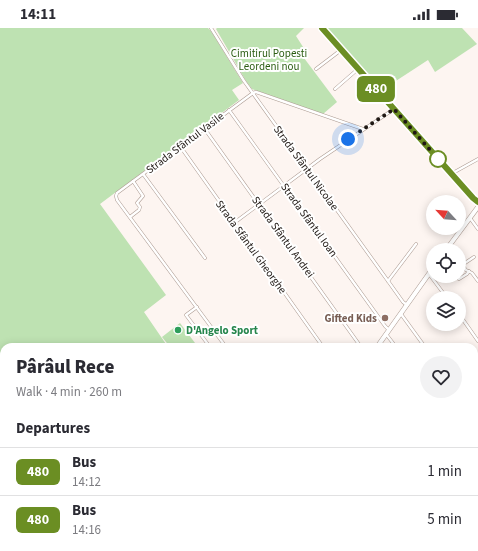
<!DOCTYPE html>
<html lang="en">
<head>
<meta charset="utf-8">
<style>
	:root { --surface:#fff; --page:#f2f2f3; --text:#2b2b33; --muted:#7c7c81; --line:#e1e1e2 }
	body { margin:0; font-family:"Source Sans 3",sans-serif; background:var(--page); color:var(--text); height:100vh; display:flex; flex-direction:column; font-size:15px; white-space:nowrap }
	* { box-sizing:border-box; margin:0 }
	p { font-size:13px; color:var(--muted) }
	.icon { flex:none; width:22px; height:22px; fill:none; stroke:currentColor; stroke-width:2; stroke-linecap:round; stroke-linejoin:round }
	.map { position:relative; flex:1; overflow:hidden }
	.panel { position:absolute; left:0px; top:315px; width:478px; height:208px; display:flex; flex-direction:column; background:var(--surface); border-radius:12px 12px 0 0; box-shadow:0 2px 10px #0003 }
	.panel>* { flex:none }
	.badge { padding:0 8px; border-radius:6px; font-size:14px; line-height:26px }
	.needle { width:26px; rotate:296deg }
	.tools { position:absolute; left:426px; top:167px; display:grid; gap:8px }
	.tools a { display:grid; place-items:center; width:40px; height:40px; border-radius:50%; background:var(--surface); box-shadow:0 2px 10px #0003; font-size:20px }
	.you { position:absolute; width:20px; height:20px; margin:-10px; border:3px solid #fff; border-radius:50%; background:#1a73e8; box-shadow:0 0 0 6px #1a73e833 }
	.map>.badge { position:absolute; translate:-50% -50%; box-shadow:0 0 0 2px #fff }
	h2 { padding:0 16px; font-size:15px; line-height:36px }
	.round { display:grid; place-items:center; flex:none; width:42px; height:42px; border-radius:21px; background:var(--page) }
	.overview { display:flex; align-items:center; justify-content:space-between; height:68px; padding:0 16px }
	h1 { font-size:19px; font-weight:800; line-height:30px }
	ul { padding:0; list-style:none }
	li { display:flex; align-items:center; gap:12px; height:48px; padding:0 16px; border-top:1px solid var(--line) }
	li div { flex:1 }
	li b { display:block; font-size:15px }
	li em { font-style:normal }
	li .badge { min-width:44px; font-weight:700; text-align:center }
	.status { display:flex; justify-content:space-between; align-items:center; height:28px; padding:0 20px; background:var(--surface); direction:ltr }
	.status svg { height:11px; fill:currentColor }
	.map>svg:first-child { display:block }
	.green { fill:#bee2b2 }
	.lines { fill:none; stroke-linecap:round; stroke-linejoin:round }
	.minor-casing { stroke:#ac9a91; stroke-width:3.5 }
	.tertiary-casing { stroke:#ac9a91; stroke-width:4 }
	.primary-casing { stroke:#ac9a91; stroke-width:5 }
	.minor { stroke:#fff; stroke-width:2.5 }
	.tertiary { stroke:#fff; stroke-width:3 }
	.primary { stroke:#fff; stroke-width:4 }
	.tram { stroke:#4c4541; stroke-width:1 }
	.line-casing { stroke:#fff; stroke-width:9 }
	.line { stroke:#6b8e23; stroke-width:6 }
	.walk { stroke:#1f1814; stroke-width:4; stroke-dasharray:0 7.2 }
	.stop-dot { fill:#fff; stroke:#6b8e23; stroke-width:2 }
	.education-dot { fill:#8d6e63; stroke:#fff; stroke-width:1.5 }
	.leisure-dot { fill:#2e9e5b; stroke:#fff; stroke-width:1.5 }
	.labels { text-anchor:middle; dominant-baseline:central; stroke-width:4; stroke-linejoin:round; paint-order:stroke }
	.park-label { font-size:11px; fill:#2a5c11; stroke:#fff }
	.street-label { font-size:11px; fill:#1f1814; stroke:#fff }
	.education-label { font-size:11px; font-weight:bold; fill:#785e54; stroke:#fff; text-anchor:end }
	.leisure-label { font-size:11px; font-weight:bold; fill:#27864d; stroke:#fff; text-anchor:start }
</style>
</head>
<body>
<div class="status"><b>14:11</b><svg viewBox="0 0 49 12"><path d="M0 12V9h3v3zM5 12V6h3v6zM10 12V3h3v9zM15 12V0h3v12zM26 1h20v11H26zM47 4h2v5h-2z"/></svg></div>
<div class="map">
<svg width="478" height="523" viewBox="0 0 478 523">
	<rect width="100%" height="100%" fill="#fdf5f1"/>
	<g class="green">
		<polygon points="0,0 208,0 211,3 243,55 232,62 239,72 100,176 166,267 144,284 168,319 4,319 4,418 0,421"/>
		<polygon points="217,0 304,0 296,8 305,22 301,26 337,74 323,86 252,61 246,53 216,1"/>
		<polygon points="327,0 462,0 477,16 435,44 428,32 382,62"/>
		<polygon points="180,295 198,319 170,319 162,309"/>
	</g>
	<g class="lines">
		<defs>
			<g id="minor">
				<polyline points="211,0 244,53 388,253 403,274 407,277"/>
				<polyline points="316,41 341,22"/>
				<polyline points="335,61 358,41"/>
				<polyline points="253,65 256,64 259,65 363,101"/>
				<polyline points="229,82 385,298 389,302"/>
				<polyline points="204,100 361,319"/>
				<polyline points="180,118 323,319"/>
				<polyline points="143,146 205,230"/>
				<polyline points="451,146 478,131"/>
				<polyline points="130,189 139,182 140,179 137,175 143,168 133,153"/>
				<polyline points="470,190 478,201"/>
				<polyline points="234,195 320,131 394,81"/>
				<polyline points="459,233 466,242 472,245 478,253"/>
				<polyline points="462,237 474,229"/>
				<polyline points="429,246 447,270"/>
				<polyline points="459,251 467,246 469,243"/>
				<polyline points="388,253 416,216"/>
				<polyline points="197,279 186,287 210,319"/>
				<polyline points="401,286 425,319"/>
				<polyline points="459,286 478,313"/>
				<polyline points="386,306 396,319"/>
				<polyline points="226,319 117,172 116,168 117,165 253,65"/>
				<polyline points="474,343 476,341"/>
				<polyline points="474,400 478,398"/>
				<polyline points="474,422 478,419"/>
				<polyline points="0,424 4,421"/>
				<polyline points="0,430 4,435"/>
				<polyline points="0,464 4,469"/>
				<polyline points="474,471 478,477"/>
				<polyline points="204,519 207,523"/>
				<polyline points="234,519 237,523"/>
				<polyline points="424,519 427,523"/>
			</g>
			<g id="tertiary">
				<polyline points="322,0 473,170 478,174"/>
				<polyline points="288,519 291,523"/>
				<polyline points="476,523 478,521"/>
			</g>
			<g id="primary">
				<polyline points="446,222 478,179"/>
				<polyline points="377,319 433,240"/>
				<polyline points="126,523 131,519"/>
				<polyline points="133,523 139,519"/>
			</g>
		</defs>
		<use href="#minor" class="minor-casing"/>
		<use href="#tertiary" class="tertiary-casing"/>
		<use href="#primary" class="primary-casing"/>
		<use href="#minor" class="minor"/>
		<use href="#tertiary" class="tertiary"/>
		<use href="#primary" class="primary"/>
		<g class="tram">
			<polyline points="112,519 113,523"/>
			<polyline points="94,523 94,519"/>
		</g>
	</g>
	<g class="lines">
		<defs>
			<polyline id="line" points="322,0 473,170 478,174"/>
		</defs>
		<use href="#line" class="line-casing"/>
		<use href="#line" class="line"/>
		<polyline class="walk" points="348,111 394,81 438,131"/>
	</g>
	<circle class="stop-dot" cx="438" cy="131" r="8"/>
	<circle class="education-dot" cx="385" cy="290" r="4"/>
	<circle class="leisure-dot" cx="178" cy="302" r="4"/>
	<g class="labels">
		<g class="park-label">
			<text x="269" y="25">Cimitirul Popesti<tspan x="269" dy="13">Leordeni nou</tspan></text>
		</g>
		<g class="street-label">
			<text transform="translate(185 115) rotate(-37)">Strada Sfântul Vasile</text>
			<text transform="translate(306 140) rotate(54)">Strada Sfântul Nicolae</text>
			<text transform="translate(309 192) rotate(54)">Strada Sfântul Ioan</text>
			<text transform="translate(283 209) rotate(54)">Strada Sfântul Andrei</text>
			<text transform="translate(251 219) rotate(54)">Strada Sfântul Gheorghe</text>
		</g>
		<g class="education-label">
			<text x="377" y="290">Gifted Kids</text>
		</g>
		<g class="leisure-label">
			<text x="186" y="302">D'Angelo Sport</text>
		</g>
	</g>
</svg>
<div class="tools">
<a><svg class="needle" viewBox="-14 -14 28 28"><path d="M0-13l5 13h-10z" fill="#e53935"/><path d="M0 13l5-13h-10z" fill="#7c7c81"/></svg></a>
<a><svg class="icon" aria-label="locate" viewBox="0 0 24 24"><circle cx="12" cy="12" r="6"/><path d="M12 2v4M12 18v4M2 12h4M18 12h4"/></svg></a>
<a><svg class="icon" aria-label="layers" viewBox="0 0 24 24"><path d="M12 4l9 5-9 5-9-5zM3 14l9 5 9-5"/></svg></a>
</div>
<div class="you" style="left:348px;top:111px"></div>
<b class="badge" style="left:376px;top:61px;background:#6b8e23;color:#fff">480</b>
<section class="panel">
<div class="overview"><div><h1>Pârâul Rece</h1><p>Walk · 4 min · 260 m</p></div><a class="round"><svg class="icon" aria-label="heart" viewBox="0 0 24 24"><path d="M12 20l-8-8c-3-5 5-10 8-4 3-6 11-1 8 4z"/></svg></a></div>
<h2>Departures</h2>
<ul>
<li><span class="badge" style="background:#6b8e23;color:#fff">480</span><div><b>Bus</b><p>14:12</p></div><em>1 min</em></li>
<li><span class="badge" style="background:#6b8e23;color:#fff">480</span><div><b>Bus</b><p>14:16</p></div><em>5 min</em></li>
</ul>
</section>
</div>
</body>
</html>
